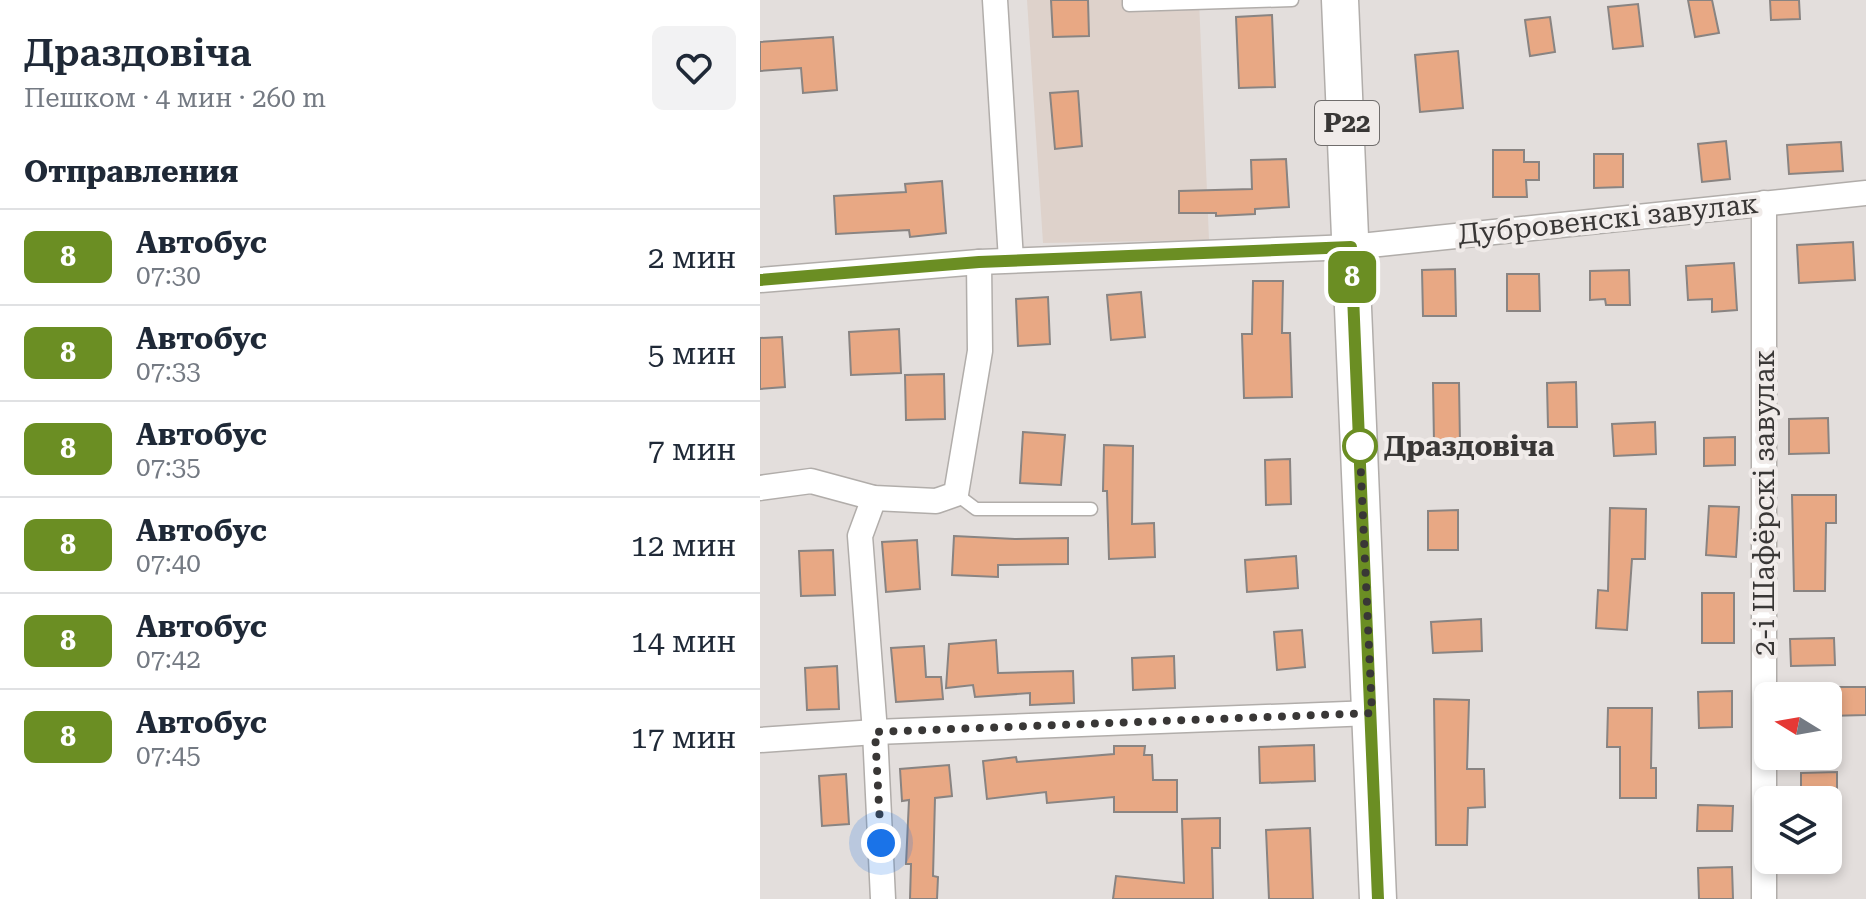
<!DOCTYPE html>
<html lang="ru">
<head>
<meta charset="utf-8">
<style>
	:root { --surface:#fff; --page:#f2f2f3; --text:#1f2937; --muted:#747a83; --line:#e0e1e3 }
	body { margin:0; font-family:"Roboto Serif",serif; background:var(--page); color:var(--text); height:100vh; display:flex; flex-direction:column; font-size:30px; white-space:nowrap }
	* { box-sizing:border-box; margin:0 }
	p { font-size:26px; color:var(--muted) }
	.icon { flex:none; width:44px; height:44px; fill:none; stroke:currentColor; stroke-width:2; stroke-linecap:round; stroke-linejoin:round }
	.map { position:relative; flex:1; overflow:hidden }
	.panel { display:flex; flex-direction:column; background:var(--surface); width:760px }
	.panel>* { flex:none }
	.badge { padding:0 16px; border-radius:12px; font-size:28px; line-height:52px }
	.needle { width:52px; rotate:281deg }
	.buttons { position:absolute; left:994px; top:682px; display:grid; gap:16px }
	.buttons a { display:grid; place-items:center; width:88px; height:88px; border-radius:12px; background:var(--surface); box-shadow:0 4px 12px #0003; font-size:40px }
	.you { position:absolute; width:40px; height:40px; margin:-20px; border:6px solid #fff; border-radius:50%; background:#1a73e8; box-shadow:0 0 0 12px #1a73e833 }
	.map>.badge { position:absolute; translate:-50% -50%; box-shadow:0 0 0 4px #fff }
	h2 { padding:0 24px; font-size:30px; line-height:72px }
	.round { display:grid; place-items:center; flex:none; width:84px; height:84px; border-radius:12px; background:var(--page) }
	.summary { display:flex; align-items:center; justify-content:space-between; height:136px; padding:0 24px }
	h1 { font-size:38px; font-weight:600; line-height:60px }
	ul { padding:0; list-style:none }
	li { display:flex; align-items:center; gap:24px; height:96px; padding:0 24px; border-top:2px solid var(--line) }
	li div { flex:1 }
	li b { display:block; font-size:30px }
	li em { font-style:normal }
	li .badge { min-width:88px; font-weight:700; text-align:center }
	main { display:flex; flex:1; min-height:0 }
	.map>svg:first-child { display:block }
	.built { fill:#ded2cb }
	.building { fill:#e8a884; stroke:#898482; stroke-width:2 }
	.lines { fill:none; stroke-linecap:round; stroke-linejoin:round }
	.service-casing { stroke:#b1adaa; stroke-width:15 }
	.minor-casing { stroke:#b1adaa; stroke-width:27 }
	.primary-casing { stroke:#b1adaa; stroke-width:39 }
	.service { stroke:#fff; stroke-width:12 }
	.minor { stroke:#fff; stroke-width:24 }
	.primary { stroke:#fff; stroke-width:36 }
	.line-casing { stroke:#fff; stroke-width:18 }
	.line { stroke:#6b8e23; stroke-width:12 }
	.walk { stroke:#393736; stroke-width:8; stroke-dasharray:0 14.4 }
	.stop-dot { fill:#fff; stroke:#6b8e23; stroke-width:4 }
	.labels { text-anchor:middle; dominant-baseline:central; stroke-width:8; stroke-linejoin:round; paint-order:stroke }
	.shield { fill:#f0ebe9; stroke:#706d6c; stroke-width:2 }
	.shield-label { font-size:26px; font-weight:bold; fill:#393736 }
	.street-label { font-size:28px; fill:#393736; stroke:#f0ebe9 }
	.stop-label { font-size:28px; font-weight:bold; fill:#393736; stroke:#f0ebe9; text-anchor:start }
</style>
</head>
<body>
<main>
<section class="panel">
<div class="summary"><div><h1>Драздовіча</h1><p>Пешком · 4 мин · 260 m</p></div><a class="round"><svg class="icon" aria-label="heart" viewBox="0 0 24 24"><path d="M12 20l-8-8c-3-5 5-10 8-4 3-6 11-1 8 4z"/></svg></a></div>
<h2>Отправления</h2>
<ul>
<li><span class="badge" style="background:#6b8e23;color:#fff">8</span><div><b>Автобус</b><p>07:30</p></div><em>2 мин</em></li>
<li><span class="badge" style="background:#6b8e23;color:#fff">8</span><div><b>Автобус</b><p>07:33</p></div><em>5 мин</em></li>
<li><span class="badge" style="background:#6b8e23;color:#fff">8</span><div><b>Автобус</b><p>07:35</p></div><em>7 мин</em></li>
<li><span class="badge" style="background:#6b8e23;color:#fff">8</span><div><b>Автобус</b><p>07:40</p></div><em>12 мин</em></li>
<li><span class="badge" style="background:#6b8e23;color:#fff">8</span><div><b>Автобус</b><p>07:42</p></div><em>14 мин</em></li>
<li><span class="badge" style="background:#6b8e23;color:#fff">8</span><div><b>Автобус</b><p>07:45</p></div><em>17 мин</em></li>
</ul>
</section>
<div class="map">
<svg width="1106" height="899" viewBox="0 0 1106 899">
	<rect width="100%" height="100%" fill="#e3dedc"/>
	<polygon class="built" points="267,0 439,0 449,240 283,243"/>
	<g class="building">
		<polygon points="291,0 328,0 329,36 293,37"/>
		<polygon points="928,0 952,0 959,33 935,37"/>
		<polygon points="1010,0 1039,0 1040,19 1011,20"/>
		<polygon points="878,4 883,46 853,49 848,7"/>
		<polygon points="512,15 515,87 479,88 476,17"/>
		<polygon points="790,17 795,52 770,56 765,20"/>
		<polygon points="73,37 77,90 43,93 41,68 0,71 0,42"/>
		<polygon points="698,51 703,108 660,112 655,55"/>
		<polygon points="318,91 322,146 295,149 290,93"/>
		<polygon points="966,141 970,179 942,182 938,144"/>
		<polygon points="1081,142 1083,171 1029,174 1027,145"/>
		<polygon points="733,150 764,150 764,162 779,162 779,180 766,180 767,197 733,197"/>
		<polygon points="834,154 863,154 863,187 834,188"/>
		<polygon points="526,159 529,207 495,209 495,214 456,216 456,213 419,213 419,191 492,189 491,160"/>
		<polygon points="182,181 186,233 150,237 149,230 76,234 74,196 146,192 145,184"/>
		<polygon points="1093,242 1095,280 1039,283 1037,245"/>
		<polygon points="974,263 977,310 952,312 952,299 928,300 926,266"/>
		<polygon points="695,269 696,316 663,316 662,270"/>
		<polygon points="869,270 870,305 846,305 845,299 830,300 830,271"/>
		<polygon points="747,274 779,274 780,311 747,311"/>
		<polygon points="493,281 523,281 522,333 530,333 532,397 484,398 482,334 492,334"/>
		<polygon points="381,292 385,337 351,340 347,295"/>
		<polygon points="288,297 290,344 258,346 256,299"/>
		<polygon points="139,329 141,373 91,375 89,332"/>
		<polygon points="22,337 25,387 0,389 0,338"/>
		<polygon points="184,374 185,419 146,420 145,375"/>
		<polygon points="816,382 817,427 788,427 787,383"/>
		<polygon points="673,383 699,383 700,443 674,443"/>
		<polygon points="1068,418 1069,453 1029,454 1029,419"/>
		<polygon points="895,422 896,454 854,456 852,424"/>
		<polygon points="263,432 305,435 301,485 260,483"/>
		<polygon points="975,437 975,465 944,466 944,438"/>
		<polygon points="344,445 373,446 372,524 394,523 395,557 349,559 347,491 343,491"/>
		<polygon points="530,459 531,504 506,505 505,460"/>
		<polygon points="1032,495 1076,495 1076,523 1066,523 1065,591 1034,591"/>
		<polygon points="949,506 979,507 976,557 946,555"/>
		<polygon points="850,508 886,509 885,559 872,559 867,630 836,628 838,590 848,591"/>
		<polygon points="698,510 698,550 668,550 668,511"/>
		<polygon points="194,536 255,539 308,538 308,564 238,565 238,577 192,575"/>
		<polygon points="157,540 160,589 126,592 122,542"/>
		<polygon points="73,550 75,595 41,596 39,551"/>
		<polygon points="536,556 538,588 487,592 485,560"/>
		<rect x="942" y="593" width="32" height="50"/>
		<polygon points="721,619 722,651 673,653 671,622"/>
		<polygon points="542,630 545,667 517,670 514,632"/>
		<polygon points="1074,638 1075,665 1031,666 1030,639"/>
		<polygon points="236,640 238,673 313,671 314,703 270,705 270,693 215,697 213,685 186,688 189,644"/>
		<polygon points="164,646 166,677 181,677 183,699 136,702 131,648"/>
		<polygon points="414,656 415,688 373,690 372,658"/>
		<polygon points="77,666 79,709 47,710 45,668"/>
		<polygon points="1068,687 1106,687 1106,715 1068,716"/>
		<polygon points="972,691 972,727 939,728 938,692"/>
		<polygon points="674,699 709,700 707,769 724,769 725,807 708,808 707,845 676,845"/>
		<polygon points="848,708 892,708 891,768 896,768 896,798 860,798 860,747 847,747"/>
		<polygon points="554,745 555,781 500,783 499,747"/>
		<polygon points="354,746 385,746 384,755 392,755 393,780 417,780 417,812 354,812 354,797 287,803 286,792 227,799 223,761 256,757 257,762 354,754"/>
		<polygon points="189,765 192,796 175,798 173,876 178,877 177,899 150,899 151,864 146,864 149,800 142,801 140,769"/>
		<polygon points="1077,772 1077,794 1041,795 1041,773"/>
		<polygon points="86,774 89,824 62,826 59,776"/>
		<polygon points="938,805 973,806 972,831 937,831"/>
		<polygon points="460,818 460,848 452,848 453,899 353,899 356,876 424,883 422,819"/>
		<polygon points="550,828 553,899 509,899 506,830"/>
		<polygon points="972,867 973,899 939,899 938,868"/>
	</g>
	<g class="lines">
		<defs>
			<g id="service">
				<polyline points="369,0 369,5 532,0"/>
				<polyline points="196,494 216,509 331,509"/>
			</g>
			<g id="minor">
				<polyline points="235,0 251,260"/>
				<polyline points="0,280 219,262 591,247 1106,193"/>
				<polyline points="0,488 51,481 114,498 176,501 196,494 220,351 219,262"/>
				<polyline points="114,498 100,536 115,732 123,899"/>
				<polyline points="0,740 115,732 612,713"/>
				<polyline points="1004,899 1004,203"/>
			</g>
			<polyline id="primary" points="580,0 618,899"/>
		</defs>
		<use href="#service" class="service-casing"/>
		<use href="#minor" class="minor-casing"/>
		<use href="#primary" class="primary-casing"/>
		<use href="#service" class="service"/>
		<use href="#minor" class="minor"/>
		<use href="#primary" class="primary"/>
	</g>
	<g class="lines">
		<defs>
			<polyline id="line" points="0,280 219,262 591,247 618,899"/>
		</defs>
		<use href="#line" class="line-casing"/>
		<use href="#line" class="line"/>
		<polyline class="walk" points="121,843 115,732 612,713 599,431 600,446"/>
	</g>
	<circle class="stop-dot" cx="600" cy="446" r="16"/>
	<g class="labels">
		<rect class="shield" x="555" y="101" width="64" height="44" rx="6"/>
		<g class="shield-label">
			<text x="587" y="123">Р22</text>
		</g>
		<g class="street-label">
			<text transform="translate(848 219) rotate(-6)">Дубровенскі завулак</text>
			<text transform="translate(1004 503) rotate(-90)">2-і Шафёрскі завулак</text>
		</g>
		<g class="stop-label">
			<text x="624" y="446">Драздовіча</text>
		</g>
	</g>
</svg>
<div class="buttons">
<a><svg class="needle" viewBox="-14 -14 28 28"><path d="M0-13l5 13h-10z" fill="#e53935"/><path d="M0 13l5-13h-10z" fill="#747a83"/></svg></a>
<a><svg class="icon" aria-label="layers" viewBox="0 0 24 24"><path d="M12 4l9 5-9 5-9-5zM3 14l9 5 9-5"/></svg></a>
</div>
<div class="you" style="left:121px;top:843px"></div>
<b class="badge" style="left:592px;top:277px;background:#6b8e23;color:#fff">8</b>
</div>
</main>
</body>
</html>
